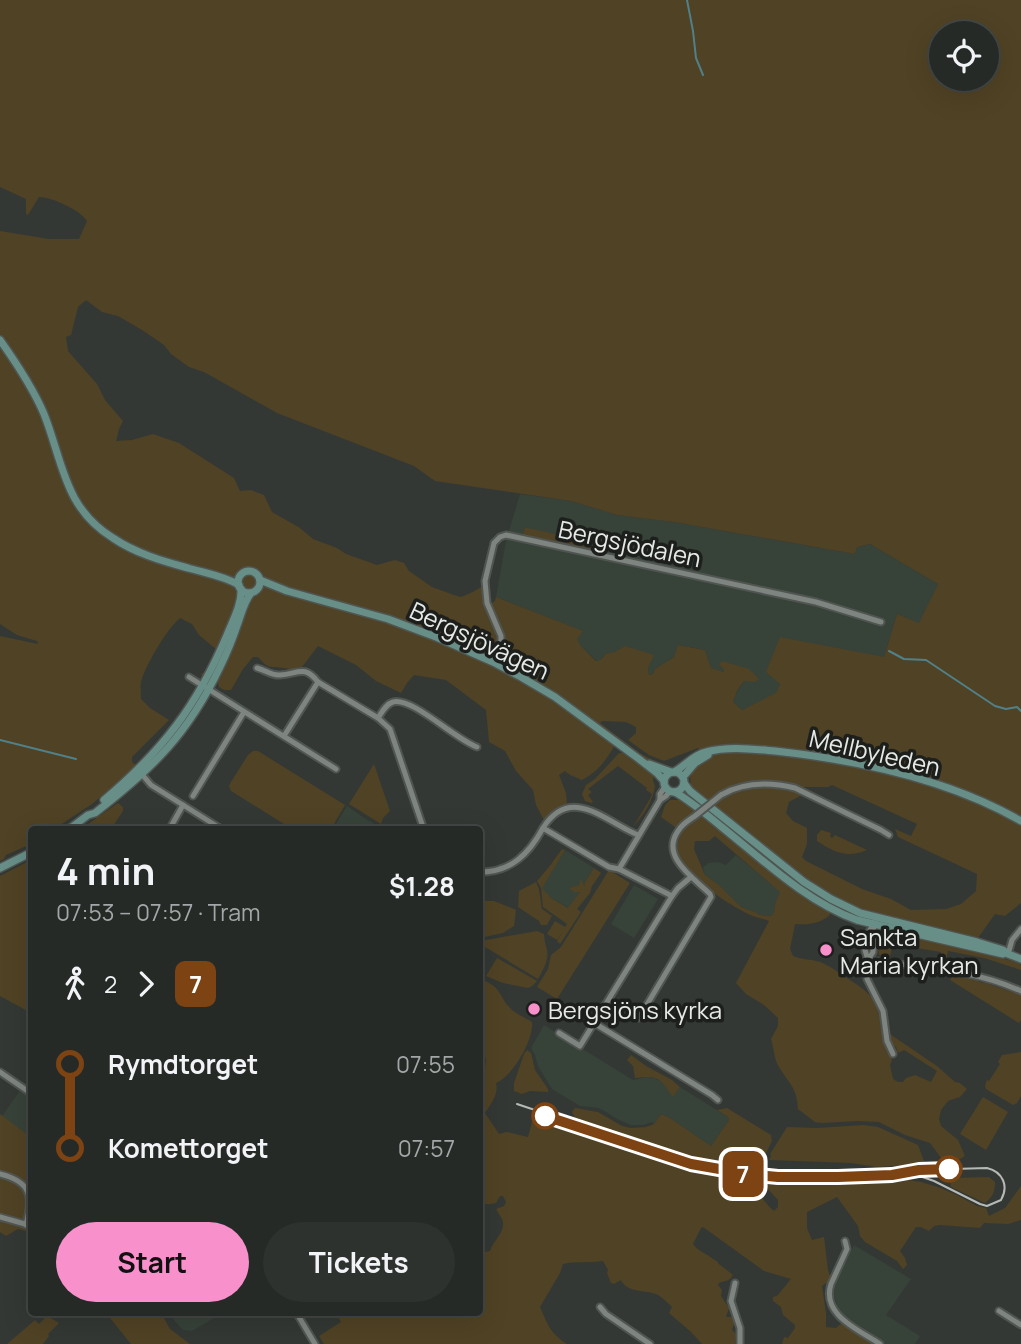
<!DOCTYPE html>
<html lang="en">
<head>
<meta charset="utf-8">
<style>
	:root { --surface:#262a27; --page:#2e322f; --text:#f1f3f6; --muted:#a4a7a7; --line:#424644; --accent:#f890cc }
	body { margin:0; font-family:Manrope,sans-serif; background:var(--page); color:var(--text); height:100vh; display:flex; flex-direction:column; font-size:26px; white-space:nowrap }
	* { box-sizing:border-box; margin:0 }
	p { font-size:23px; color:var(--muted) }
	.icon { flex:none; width:38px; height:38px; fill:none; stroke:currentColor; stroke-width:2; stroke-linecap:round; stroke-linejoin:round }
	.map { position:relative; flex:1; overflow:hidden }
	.panel { position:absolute; left:28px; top:826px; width:455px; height:490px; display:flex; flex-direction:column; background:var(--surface); border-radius:7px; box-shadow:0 7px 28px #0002,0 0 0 2px var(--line) }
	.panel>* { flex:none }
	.badge { padding:0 14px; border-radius:10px; font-size:24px; line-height:46px }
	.fabs { position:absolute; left:929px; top:21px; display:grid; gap:14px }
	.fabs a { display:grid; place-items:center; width:70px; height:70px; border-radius:50%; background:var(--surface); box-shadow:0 7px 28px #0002,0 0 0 2px var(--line); font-size:35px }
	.map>.badge { position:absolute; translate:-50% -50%; box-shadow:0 0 0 4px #fff }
	.legs { display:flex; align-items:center; gap:10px; height:77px; padding:0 28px; font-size:23px }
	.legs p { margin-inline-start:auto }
	.head { display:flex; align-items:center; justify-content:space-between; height:119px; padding:0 28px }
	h1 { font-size:38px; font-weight:700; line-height:52px }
	.cta { display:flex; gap:14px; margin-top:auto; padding:14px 28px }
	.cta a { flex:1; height:80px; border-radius:42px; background:var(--accent); color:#111; font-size:28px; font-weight:700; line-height:80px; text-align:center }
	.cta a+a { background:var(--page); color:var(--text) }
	ul { padding:0 28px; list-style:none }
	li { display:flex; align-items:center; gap:24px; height:84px; font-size:26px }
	li i { display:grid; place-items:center; width:10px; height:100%; margin:0 9px; background:currentColor }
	li i::after { content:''; width:18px; height:18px; margin:-9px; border:5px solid; border-radius:50%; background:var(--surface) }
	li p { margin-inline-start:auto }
	li:first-child i { background:linear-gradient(#0000 50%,currentColor 0) }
	li:last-child i { background:linear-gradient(currentColor 50%,#0000 0) }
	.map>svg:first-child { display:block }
	.built { fill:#374239 }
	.green { fill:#504224; fill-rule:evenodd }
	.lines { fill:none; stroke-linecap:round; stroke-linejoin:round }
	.stream { stroke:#508089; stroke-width:2 }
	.street-casing { stroke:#505551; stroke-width:9 }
	.secondary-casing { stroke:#505551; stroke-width:10 }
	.street { stroke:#7e847f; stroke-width:5 }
	.secondary { stroke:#678f88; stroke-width:7 }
	.tram { stroke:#b6bab7; stroke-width:2 }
	.street-bridge-casing { stroke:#505551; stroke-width:9; stroke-linecap:butt }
	.street-bridge { stroke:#7e847f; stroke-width:5 }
	.line-1-casing { stroke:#fff; stroke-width:16 }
	.line-1 { stroke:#7d4313; stroke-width:10 }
	.poi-dot { fill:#f890cc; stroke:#1d1f1d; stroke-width:2.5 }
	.stop-1-dot { fill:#fff; stroke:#7d4313; stroke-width:3.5 }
	.labels { text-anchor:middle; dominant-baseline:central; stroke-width:7; stroke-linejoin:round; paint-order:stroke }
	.street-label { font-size:24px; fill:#e6eae7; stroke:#1d1f1d }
	.poi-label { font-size:24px; fill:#e6eae7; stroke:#1d1f1d; text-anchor:start }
</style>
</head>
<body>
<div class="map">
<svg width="1021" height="1344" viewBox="0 0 1021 1344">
	<rect width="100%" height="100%" fill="#333834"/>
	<g class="built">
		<polygon points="520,494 571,501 617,515 674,522 855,554 857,547 870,544 938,584 919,624 897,614 884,657 780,684 776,694 742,710 733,702 737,692 744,681 724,669 725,672 711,668 705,650 679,645 674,657 655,669 653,674 649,675 648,668 615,652 605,654 602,659 597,661 581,646 577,639 582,631 496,597 506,541"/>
		<polygon points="347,806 364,818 384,829 333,829"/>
		<polygon points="565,850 594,868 585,882 583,888 569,908 551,898 541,888"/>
		<polygon points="736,855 781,892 775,904 774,912 771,916 760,915 755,912 741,907 719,885 705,875 703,867 709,863 718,862 726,865"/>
		<polygon points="634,885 658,899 634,938 611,924"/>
		<polygon points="544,1025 633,1080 646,1077 654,1078 664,1083 673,1096 680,1087 728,1117 729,1120 711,1146 670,1118 661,1114 654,1124 652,1122 643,1125 631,1125 619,1120 599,1108 580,1106 552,1089 538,1066 535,1055 531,1048"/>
		<polygon points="20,1091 31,1099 31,1137 2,1116"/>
		<polygon points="854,1245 911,1279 886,1315 920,1336 915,1344 886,1344 844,1315 838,1308 834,1294 835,1285"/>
		<polygon points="168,1313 168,1312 222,1313 192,1331 183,1330"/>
	</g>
	<g class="green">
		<path d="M0,0H1021V903L1005,916L995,914L978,938L876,914L836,898L869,920L832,906L829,912L830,915C819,924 809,925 795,924L790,949L793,956C803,960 810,959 820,962C828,965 837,971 844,976C868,992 879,997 881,1028L937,1066L955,1082L960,1083L967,1089L960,1097L948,1101L941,1110L939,1119L941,1126L958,1140L965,1156L957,1161L942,1159L930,1143L905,1135L879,1122L857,1121L822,1123L815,1122L798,1109C797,1087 789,1084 779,1067C774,1060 774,1048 771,1039L778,1026V1018L764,1005L746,994L736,983L769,921C764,919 758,918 753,916C735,909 691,880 682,864C676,853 676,843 682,832L661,817L665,805L670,800H679L691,786L690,776L694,768L684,773L681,770L701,755L698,748L664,761L649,755L628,740L636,733V727L626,722L602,721L600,723L641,754L659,763L660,766L643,757L599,725L615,745C606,760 599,771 582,780L570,775L565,771L559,775L566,793L567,804L557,808L544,820L536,805L533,790L516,771L505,751L489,742L486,710L446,680L414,675L407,683L401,693L376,681L356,665L318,646L302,667C298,667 294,669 290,669C288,669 286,668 284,668C270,666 269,670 258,657H253L243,669L231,690H224L219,687L218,682L225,658L219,652L205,675H200L206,671L217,650L199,635L192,624L180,618C167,629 146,664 141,682C140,687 141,693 141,699L150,708L169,720L132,757V762L137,766L92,804L54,829L32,830L31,844L6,855L4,859L0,861V636L38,644L37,641L17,635L0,624V231L49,239H79L87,221C80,210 52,197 39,197L28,215L26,214V199L0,187ZM942,33H987V79H942ZM86,300L102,312L118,316L142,330L164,345L171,354L189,367L204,372L277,413L414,466L435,481L571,501L617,515L674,522L855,554L857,547L870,544L938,584L919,623L897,614L884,657L780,637L766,672L780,684L776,693L742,710L733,702L737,691L744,681L755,682L759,679L749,669L722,661L719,665L724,669V672L711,668L705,650L678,645L674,657L655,669L653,674L649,675L648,668L654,655L625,646L615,652L605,654L602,659L596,661L581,646L577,639L583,631L496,597L495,601L486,607L481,587L473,592L461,597L457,596L432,587L409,571L404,563L395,560L377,565L346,554L337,548L313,539L300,528L272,512L264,495L251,490L240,491L234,478L179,443L153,434L132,440L116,441L119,429L123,421L105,400L97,384L68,351L66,337L71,335L78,307ZM832,785L917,824L911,836L895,829L898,837L977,874L976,891L961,904L946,909L911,910L891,899L862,889L806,861L802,857L807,844V828L793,821L786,813L789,802L800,796L803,787H828ZM715,836L780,892L775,904L774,912L771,916L760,915L755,912L741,907L719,885L705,875L694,849L695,841H709ZM894,1046L896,1047L898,1053L904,1050L937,1071L931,1082L915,1075L906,1078L903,1082H898L893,1079L890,1065L892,1060L886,1050Z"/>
		<polygon points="525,528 528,528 600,544 593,549 525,536 523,533"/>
		<polygon points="253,751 258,751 345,805 331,829 292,829 231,791 229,786 231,782 248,755"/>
		<path d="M619,753H623L654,774L653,781L655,786C653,801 643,816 633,827L650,799L652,794L646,790L647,788L618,766L588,789L592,792L588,795L593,802L591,803L585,801L582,794L586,785L595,779Z"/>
		<polygon points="374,764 390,811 383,818 381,824 349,804"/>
		<polygon points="118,803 123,807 123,811 111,829 81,829"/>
		<path d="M821,830L831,833L830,836L832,838L835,835L867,850C848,858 835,853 817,841V835Z"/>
		<polygon points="562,849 565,850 542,888 551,898 568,908 580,892 574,892 569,888 579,885 581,879 584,886 585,882 594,868 601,873 592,886 590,893 577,909 581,912 560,944 557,941 563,931 557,940 547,934 555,921 565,927 567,924 543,907 541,888 537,881 549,867"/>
		<polygon points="31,860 31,1013 0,996 0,876"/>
		<polygon points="609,870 630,883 557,999 537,987 548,969 551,955 561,947"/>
		<polygon points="536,882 539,889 542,909 552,916 547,925 541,925 539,921 518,907 519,891"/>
		<polygon points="480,901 494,901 514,909 516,910 514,926 503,933 480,938"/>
		<path d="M537,931L544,934C544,940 546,946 547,950C549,961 543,970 538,979L480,944V941Z"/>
		<path d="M886,932H892L975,950L1015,962L1021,965V970L984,958L948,951L945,965L942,967L940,965L941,952L893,944L890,956L886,959L879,955C877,946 878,938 886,932Z"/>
		<polygon points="497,958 537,981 532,986 528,988 503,983 486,976"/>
		<polygon points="952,975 978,980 979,982 986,983 1021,995 1021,1020 1019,1023 950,980"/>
		<path d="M485,981C502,988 500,999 512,1010C518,1015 526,1018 532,1022C534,1039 513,1076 496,1083C499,1094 491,1104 485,1113L499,1134L507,1132L528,1137L533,1118L550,1124L565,1125L692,1167L757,1178C756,1192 764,1202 774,1211L778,1207V1200L768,1189L765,1180L822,1181L901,1179L921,1182L938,1187L957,1195L977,1206L986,1208L989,1216L1005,1208L1021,1186V1220L1008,1224L984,1223L980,1228L940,1225L934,1226L929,1231L921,1227H916L900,1251L905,1258L907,1265L903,1269L897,1261L865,1242L860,1236L858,1226L837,1197L807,1212V1228L812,1240L824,1237L828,1270L830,1276L829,1281L822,1286L826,1313V1327L836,1328L839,1325L844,1323L875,1344H782L784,1337L788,1338L795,1328V1325L783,1315L781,1307L773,1301V1297L777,1296L791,1279L764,1271L703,1227L701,1228L693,1244C699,1252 706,1253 713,1259C722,1264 714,1261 723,1267C726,1270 730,1272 733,1275C729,1282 726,1280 719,1283L718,1285L722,1290L721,1296L729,1308L726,1317H734V1324L732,1330L736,1334L735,1344H702L691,1332L669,1313L672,1307C668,1303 663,1298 658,1295C646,1289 628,1294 621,1280L614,1284L611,1283L607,1273L608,1270L603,1261C590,1263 576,1261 563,1264L560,1273L540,1307C548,1325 550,1333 567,1344H324L319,1336L341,1322L336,1313L480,1312V1259L485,1252L490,1251C493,1240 507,1232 502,1219C500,1216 498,1212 496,1209L504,1206L506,1202L503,1196H500L496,1203C488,1205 485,1205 480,1199V1065L485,1067L486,1060L485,1056L480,1053V992L482,989Z"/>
		<polygon points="527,1050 531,1053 535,1070 548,1089 548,1092 530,1091 522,1094 514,1091 514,1083 524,1054"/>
		<polygon points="1021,1052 1021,1096 1017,1103 1013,1105 986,1089 985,1086 987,1080 989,1081 1000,1064 998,1062 1002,1055"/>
		<path d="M631,1055L646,1066L672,1080L680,1087L673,1097C666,1087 661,1076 646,1077C642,1077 639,1078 635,1078L633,1066L627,1060Z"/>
		<polygon points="983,1097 1008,1112 986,1150 960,1134"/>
		<polygon points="575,1108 598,1112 622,1126 631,1128 646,1127 654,1124 661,1114 670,1118 711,1146 729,1120 728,1117 717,1110 727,1108 771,1135 772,1141 758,1169 698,1160 591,1126 590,1124 579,1121 579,1119 575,1118 572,1112"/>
		<polygon points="0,1114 31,1137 31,1225 26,1231 18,1229 6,1236 0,1232"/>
		<polygon points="863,1125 878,1127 918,1145 925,1164 877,1167 851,1163 769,1160 771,1156 770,1154 787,1127 817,1128"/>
		<path d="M989,1177L995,1182C995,1191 993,1197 985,1203L951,1187L950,1178Z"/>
		<polygon points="106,1313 161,1313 170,1329 190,1344 131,1344"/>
		<polygon points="47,1316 59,1323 48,1334 49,1336 43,1344 7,1344 35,1320 39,1324"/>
	</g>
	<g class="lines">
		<g class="stream">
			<polyline points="687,0 693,31 696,58 703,75"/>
			<polyline points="889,651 904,659 926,660 995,706 1006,709 1017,707 1021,711"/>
			<polyline points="0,740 76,759"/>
		</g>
		<defs>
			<g id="street">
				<polyline points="493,662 501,642 501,636 487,603 485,581 494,543 500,537 506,535 816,602 881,622"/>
				<path d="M257,668C265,670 272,676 280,675C298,674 304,664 318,682L284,736"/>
				<polyline points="189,677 336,769"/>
				<polyline points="318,682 378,718 390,729 424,830"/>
				<path d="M378,718C382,712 386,704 393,702C411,696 456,740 477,747"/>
				<polyline points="140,772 151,785 223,830"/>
				<path d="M721,795C744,782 770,782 795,788L881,830L889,835"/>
				<polyline points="193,796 244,712"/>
				<polyline points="660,800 666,796 670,791"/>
				<polyline points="169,830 183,805"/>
				<path d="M638,835C606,822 571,784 543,828L609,867L619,869L672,896"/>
				<polyline points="619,869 660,800 660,794 665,787"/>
				<path d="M480,872C511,872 529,854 543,828"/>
				<polyline points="874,923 868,934 865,950 868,960 867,979 883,1011 887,1041 893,1054"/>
				<polyline points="1008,954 1012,940 1021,929"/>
				<path d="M868,960C919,967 973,969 1021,991"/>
				<polyline points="868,960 873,952 874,923"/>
				<path d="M639,1018L711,897L710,894C694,878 660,857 678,831C682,824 689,820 695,816"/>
				<polyline points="594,1023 712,1095 718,1100"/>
				<polyline points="559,1033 580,1046 672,896 678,888 691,877"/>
				<polyline points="0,1072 32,1094"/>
				<path d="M0,1174C32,1182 33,1197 26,1225"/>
				<polyline points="0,1217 32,1226"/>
				<path d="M845,1241L847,1249L831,1284C821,1315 859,1330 880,1344"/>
				<polyline points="735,1283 731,1301 740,1328 740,1344"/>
				<polyline points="600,1307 606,1314 650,1344"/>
				<polyline points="999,1311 1021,1325"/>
				<polyline points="296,1312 315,1344"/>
			</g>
			<g id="secondary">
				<path d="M0,340C17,364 33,388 44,414C63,462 64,508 113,538C135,553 162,561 188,568C205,573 224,576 239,585"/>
				<circle cx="249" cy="582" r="11"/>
				<polyline points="260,580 287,591 388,619 436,637 493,662 521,677 555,697 639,759 657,773 664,781"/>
				<polyline points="649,764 671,772"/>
				<circle cx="674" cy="782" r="10"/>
				<path d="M674,772C685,766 693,755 706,752C728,746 752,749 775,751C857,760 948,779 1021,821"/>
				<polyline points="683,777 695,763 708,755"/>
				<polyline points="684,783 690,791 804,882 831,899 860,913 977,942 1003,950 1008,954 1021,959"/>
				<path d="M675,792C692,802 707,815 723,828C764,861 807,902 857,920L1003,954"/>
				<path d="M104,800C163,750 197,706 227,635C233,620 242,604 241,589"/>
				<path d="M68,830L88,815L95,813C153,768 188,734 220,667C227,653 233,638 238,623C242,612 244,602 251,593"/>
				<polyline points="0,868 32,852"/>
			</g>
		</defs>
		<use href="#street" class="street-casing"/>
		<use href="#secondary" class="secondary-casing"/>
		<use href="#street" class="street"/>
		<use href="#secondary" class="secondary"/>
		<path class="tram" d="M517,1104L651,1149L704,1164L728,1169L774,1174L813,1175L893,1171L911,1173L934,1181L980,1204L987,1206L1001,1200C1009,1186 1003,1172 987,1168L919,1170C910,1171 901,1173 892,1175"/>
		<defs>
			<polyline id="street-bridge" points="695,816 721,795"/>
		</defs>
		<use href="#street-bridge" class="street-bridge-casing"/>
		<use href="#street-bridge" class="street-bridge"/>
	</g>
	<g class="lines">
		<defs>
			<polyline id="line-1" points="545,1116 691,1164 748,1174 778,1177 838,1177 892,1175 919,1170 949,1169"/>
		</defs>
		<use href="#line-1" class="line-1-casing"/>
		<use href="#line-1" class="line-1"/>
	</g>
	<g class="poi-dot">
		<circle cx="826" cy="950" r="7"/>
		<circle cx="534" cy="1009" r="7"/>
	</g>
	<g class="stop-1-dot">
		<circle cx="545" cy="1116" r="12"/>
		<circle cx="949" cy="1169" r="12"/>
	</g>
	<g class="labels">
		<g class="street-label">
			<text transform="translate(630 543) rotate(12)">Bergsjödalen</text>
			<text transform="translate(480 640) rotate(25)">Bergsjövägen</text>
			<text transform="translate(875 752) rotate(13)">Mellbyleden</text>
		</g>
		<g class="poi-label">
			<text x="840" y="936">Sankta<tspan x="840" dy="28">Maria kyrkan</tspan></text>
			<text x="548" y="1009">Bergsjöns kyrka</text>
		</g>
	</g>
</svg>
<div class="fabs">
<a><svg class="icon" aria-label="locate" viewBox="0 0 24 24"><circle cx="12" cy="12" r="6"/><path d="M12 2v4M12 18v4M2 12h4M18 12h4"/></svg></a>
</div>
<b class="badge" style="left:743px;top:1174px;background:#7d4313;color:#fff">7</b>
<section class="panel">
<div class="head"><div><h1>4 min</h1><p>07:53 – 07:57 · Tram</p></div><b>$1.28</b></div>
<div class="legs"><svg class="icon" aria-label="walk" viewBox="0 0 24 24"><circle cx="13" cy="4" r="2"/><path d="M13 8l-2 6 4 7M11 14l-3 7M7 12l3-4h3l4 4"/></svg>2<svg class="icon" aria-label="forward" viewBox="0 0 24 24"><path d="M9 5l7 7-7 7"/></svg><b class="badge" style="background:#7d4313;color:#fff">7</b></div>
<ul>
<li><i style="color:#7d4313"></i><b>Rymdtorget</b><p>07:55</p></li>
<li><i style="color:#7d4313"></i><b>Komettorget</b><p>07:57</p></li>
</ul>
<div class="cta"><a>Start</a><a>Tickets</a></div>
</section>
</div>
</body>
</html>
